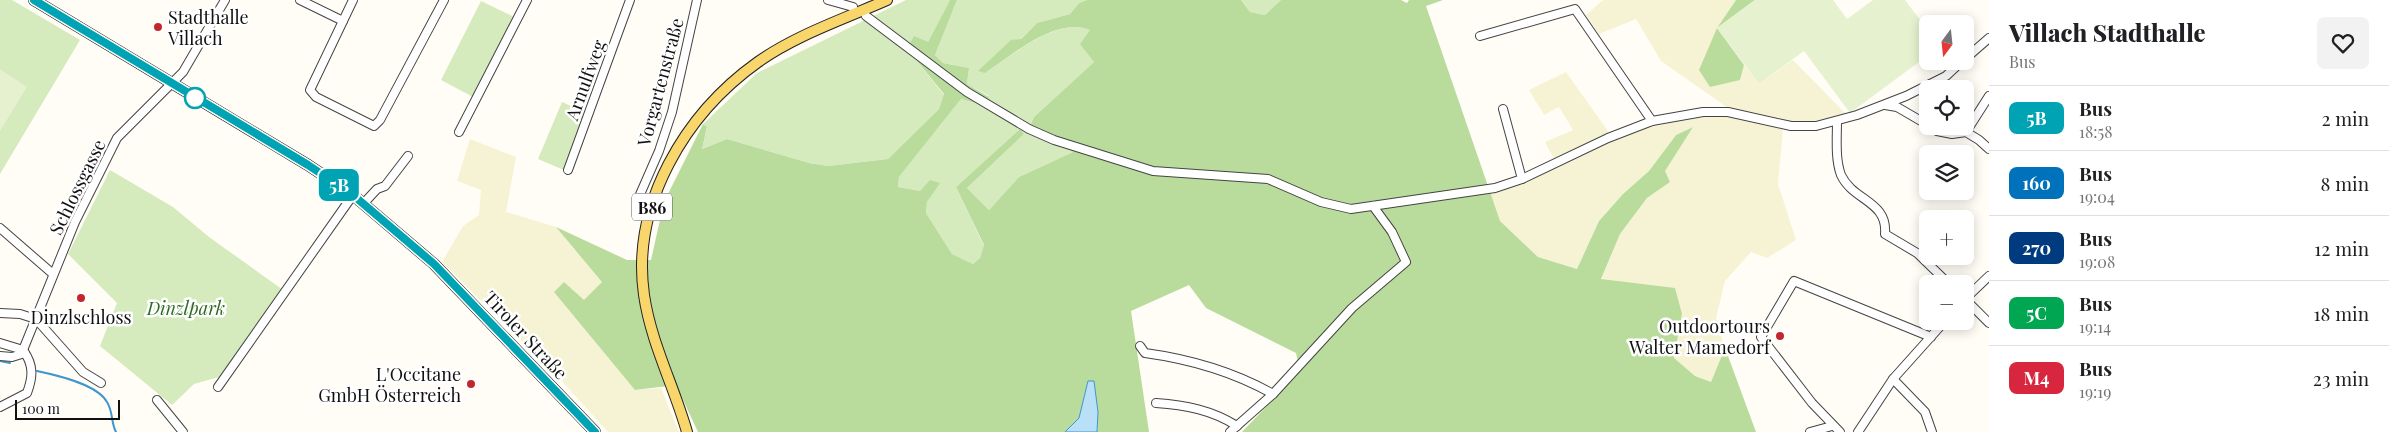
<!DOCTYPE html>
<html lang="en">
<head>
<meta charset="utf-8">
<style>
	:root { --surface:#fff; --page:#f2f2f2; --text:#202124; --muted:#757577; --line:#e0e0e0 }
	body { margin:0; font-family:"Playfair Display",serif; background:var(--page); color:var(--text); height:100vh; display:flex; flex-direction:column; font-size:19px; white-space:nowrap }
	* { box-sizing:border-box; margin:0 }
	p { font-size:16px; color:var(--muted) }
	.icon { flex:none; width:28px; height:28px; fill:none; stroke:currentColor; stroke-width:2; stroke-linecap:round; stroke-linejoin:round }
	.map { position:relative; flex:1; overflow:hidden }
	.drawer { display:flex; flex-direction:column; background:var(--surface); width:400px }
	.drawer>* { flex:none }
	.badge { padding:0 10px; border-radius:8px; font-size:18px; line-height:32px }
	.needle { width:32px; rotate:195deg }
	.tools { position:absolute; left:1919px; top:15px; display:grid; gap:10px }
	.tools a { display:grid; place-items:center; width:55px; height:55px; border-radius:8px; background:var(--surface); box-shadow:0 2px 12px #0003; font-size:25px }
	.scale { position:absolute; left:15px; bottom:12px; width:105px; box-sizing:border-box; padding-left:5px; border:2px solid #111; border-top:0; font-size:14px; line-height:18px; white-space:nowrap; color:#111; -webkit-text-stroke:4px #fff; paint-order:stroke }
	.map>.badge { position:absolute; translate:-50% -50%; box-shadow:0 0 0 2px #fff }
	.round { display:grid; place-items:center; flex:none; width:52px; height:52px; border-radius:8px; background:var(--page) }
	.headline { display:flex; align-items:center; justify-content:space-between; height:85px; padding:0 20px }
	h1 { font-size:24px; font-weight:800; line-height:38px }
	ul { padding:0; list-style:none }
	li { display:flex; align-items:center; gap:15px; height:65px; padding:0 20px; border-top:1px solid var(--line) }
	li div { flex:1 }
	li b { display:block; font-size:19px }
	li em { font-style:normal }
	li .badge { min-width:55px; font-weight:700; text-align:center }
	main { display:flex; flex:1; min-height:0 }
	.map>svg:first-child { display:block }
	.farmland { fill:#f6f3d4 }
	.green { fill:#d5ebbd }
	.forest { fill:#b9dc9c }
	.pitch { fill:#e6f2cf }
	.water { fill:#b9e0f7; stroke:#3f96cf }
	.lines { fill:none; stroke-linecap:round; stroke-linejoin:round }
	.stream { stroke:#3f96cf; stroke-width:2 }
	.minor-casing { stroke:#444; stroke-width:10 }
	.major-casing { stroke:#222; stroke-width:12 }
	.minor { stroke:#fff; stroke-width:8 }
	.major { stroke:#f9d66b; stroke-width:10 }
	.line-casing { stroke:#fff; stroke-width:11 }
	.line { stroke:#00a3b4; stroke-width:8 }
	.poi-dot { fill:#c4262e; stroke:#fff; stroke-width:2 }
	.stop-dot { fill:#fff; stroke:#00a3b4; stroke-width:2.5 }
	.labels { text-anchor:middle; dominant-baseline:central; stroke-width:5; stroke-linejoin:round; paint-order:stroke }
	.shield { fill:#fff; stroke:#585858; stroke-width:1 }
	.shield-label { font-size:16px; font-weight:bold; fill:#111 }
	.poi-label { font-size:18px; fill:#111; stroke:#fff; text-anchor:end }
	.street-label { font-size:18px; fill:#111; stroke:#fff }
	.park-label { font-size:18px; font-style:italic; fill:#2f6b1f; stroke:#fff }
</style>
</head>
<body>
<main>
<div class="map">
<svg width="1989" height="432" viewBox="0 0 1989 432">
	<rect width="100%" height="100%" fill="#fffdf5"/>
	<g class="farmland">
		<polygon points="1603,0 1736,0 1717,28 1740,80 1744,65 1759,84 1793,60 1846,114 1783,128 1778,184 1796,240 1767,258 1751,252 1725,281 1716,318 1725,348 1711,382 1695,376 1674,358 1682,315 1601,280 1620,234 1647,198 1670,182 1664,171 1692,127 1676,135 1649,171 1623,194 1599,221 1577,269 1538,257 1500,221 1488,191 1555,161 1545,142 1573,130 1559,107 1544,115 1529,90 1566,72 1610,134 1728,108 1661,61 1636,19 1599,34 1586,15"/>
		<polygon points="470,139 516,157 506,212 556,227 603,282 584,300 635,390 661,388 679,432 608,432 560,379 442,262 463,226 479,215 481,190 457,181"/>
	</g>
	<g class="green">
		<polygon points="0,0 12,0 80,40 0,174"/>
		<polygon points="906,0 950,0 928,42 907,49 944,95 939,109 888,159 828,166 809,163 727,139 702,149 707,128 703,124 757,73"/>
		<path d="M957,0H1087L1079,3L1070,14L1037,23L985,73C1013,55 1057,16 1091,30L1094,62L1034,117L1030,124L1073,152L1019,177L989,210L967,188L1024,134L1020,129L956,187L984,246L980,258L973,264L952,254L926,213L927,202L939,183L920,191L898,187L899,177L961,99L984,106L989,96L967,84L969,68L943,63L935,55Z"/>
		<polygon points="1241,0 1281,0 1265,15 1250,12"/>
		<polygon points="481,1 514,17 473,97 441,80"/>
		<polygon points="562,102 585,112 564,170 538,159"/>
		<polygon points="110,170 173,207 209,237 286,292 219,377 194,384 172,405 100,346 117,303 68,254"/>
	</g>
	<g class="forest">
		<path d="M950,0H957L935,55L943,63L969,68L967,84L989,97L985,106L961,99L899,177L898,187L920,191L930,180L940,183L927,202L926,213L952,254L973,264L980,258L984,245L956,187L1020,129L1024,134L967,188L989,210L1019,177L1073,152L1030,125L1034,117L1094,62L1080,44L1090,30C1057,16 1012,55 985,73L978,71L1011,40L1021,39L1037,23L1070,14L1079,3L1087,0H1241L1250,12L1265,15L1281,0H1401L1407,3L1409,0H1443L1426,6L1500,221L1538,257L1577,269L1599,221L1623,194L1649,171L1676,135L1693,127L1665,171L1670,182L1647,198L1620,234L1601,279L1675,288L1682,314L1674,358L1695,376L1711,382L1725,348L1756,432H1242L1300,371L1296,353L1206,308L1189,285L1131,311L1149,432H1097L1098,412L1088,382L1079,418L1065,432H698L676,385L635,390L554,292L564,282L584,300L602,282L556,227L627,260H651L664,202L703,124L707,127L702,149L727,139L809,163L828,166L888,159L939,109L944,94L907,49L914,36L928,42Z"/>
		<polygon points="1736,0 1755,0 1717,28 1744,65 1740,80 1710,87 1699,70 1717,28"/>
	</g>
	<g class="pitch">
		<polygon points="1755,0 1833,0 1847,19 1873,0 1905,0 1927,29 1927,56 1850,113 1804,51 1759,84 1717,28"/>
		<polygon points="0,69 27,87 0,131"/>
	</g>
	<polygon class="water" points="1088,381 1094,381 1098,412 1097,432 1065,432 1079,418"/>
	<g class="lines">
		<g class="stream">
			<polyline points="0,361 10,363"/>
			<path d="M37,371C56,375 97,384 107,402C113,411 111,423 116,432"/>
		</g>
		<defs>
			<g id="minor">
				<polyline points="300,0 343,21"/>
				<polyline points="353,0 310,90 316,97 374,126 380,120 444,0"/>
				<polyline points="828,0 853,7"/>
				<polyline points="866,16 967,92 1029,129 1054,140 1153,171 1268,179 1321,202 1351,209 1495,188 1522,179 1608,138 1652,121 1703,112 1728,112 1791,126 1816,126 1857,115 1906,96 1946,76 1962,61"/>
				<polyline points="1480,36 1575,9 1652,121"/>
				<polyline points="1965,59 1989,38"/>
				<polyline points="1885,105 1897,107 1928,125"/>
				<polyline points="1503,109 1522,179"/>
				<path d="M1837,121C1837,138 1835,159 1841,175C1853,201 1888,201 1885,234L1917,253L1949,284"/>
				<polyline points="1929,126 1937,131 1952,134 1966,132 1979,140 1989,149"/>
				<polyline points="459,132 527,0"/>
				<polyline points="1966,132 1989,96"/>
				<polyline points="568,170 630,0"/>
				<polyline points="638,199 659,151 672,112 697,0"/>
				<polyline points="363,204 377,189 385,186 408,156"/>
				<polyline points="0,228 53,274"/>
				<polyline points="1965,299 1989,323"/>
				<polyline points="1965,299 1989,276"/>
				<polyline points="0,313 20,314 36,319 83,372 101,383"/>
				<path d="M0,343L23,350C34,365 33,377 27,393L0,407"/>
				<path d="M1140,346L1145,353C1189,359 1234,372 1273,394"/>
				<polyline points="23,350 75,222 117,138 183,72 225,0"/>
				<polyline points="0,356 12,357 25,353"/>
				<polyline points="1893,379 1925,412 1932,432"/>
				<polyline points="218,387 353,195"/>
				<polyline points="157,400 183,432"/>
				<path d="M1156,403C1185,405 1212,410 1237,426"/>
				<polyline points="1230,432 1273,394 1352,308 1406,262 1392,232 1373,206"/>
				<polyline points="1810,432 1832,426"/>
				<polyline points="1840,432 1812,403 1761,337 1794,281 1931,337"/>
				<polyline points="1858,432 1893,379 1945,321"/>
			</g>
			<g id="major">
				<polyline points="34,0 308,165 353,195 434,264 595,432"/>
				<path d="M687,432C674,386 651,343 644,295C631,204 685,114 758,62C796,35 844,19 887,0"/>
			</g>
		</defs>
		<use href="#minor" class="minor-casing"/>
		<use href="#major" class="major-casing"/>
		<use href="#minor" class="minor"/>
		<use href="#major" class="major"/>
	</g>
	<g class="lines">
		<defs>
			<polyline id="line" points="34,0 308,165 353,195 434,264 595,432"/>
		</defs>
		<use href="#line" class="line-casing"/>
		<use href="#line" class="line"/>
	</g>
	<g class="poi-dot">
		<circle cx="158" cy="27" r="5"/>
		<circle cx="81" cy="298" r="5"/>
		<circle cx="1780" cy="336" r="5"/>
		<circle cx="471" cy="384" r="5"/>
	</g>
	<circle class="stop-dot" cx="195" cy="98" r="10"/>
	<g class="labels">
		<rect class="shield" x="632" y="193.5" width="40" height="27" rx="4"/>
		<g class="shield-label">
			<text x="652" y="207">B86</text>
		</g>
		<g class="poi-label">
			<text x="168" y="17" text-anchor="start">Stadthalle<tspan x="168" dy="21">Villach</tspan></text>
			<text x="81" y="317" text-anchor="middle">Dinzlschloss</text>
			<text x="1770" y="326">Outdoortours<tspan x="1770" dy="21">Walter Mamedorf</tspan></text>
			<text x="461" y="374">L'Occitane<tspan x="461" dy="21">GmbH Österreich</tspan></text>
		</g>
		<g class="street-label">
			<text transform="translate(585 80) rotate(-70)">Arnulfweg</text>
			<text transform="translate(660 82) rotate(-75)">Vorgartenstraße</text>
			<text transform="translate(77 187) rotate(-64)">Schlossgasse</text>
			<text transform="translate(526 335) rotate(47)">Tiroler Straße</text>
		</g>
		<g class="park-label">
			<text x="186" y="308">Dinzlpark</text>
		</g>
	</g>
</svg>
<div class="tools">
<a><svg class="needle" viewBox="-14 -14 28 28"><path d="M0-13l5 13h-10z" fill="#e53935"/><path d="M0 13l5-13h-10z" fill="#757577"/></svg></a>
<a><svg class="icon" aria-label="locate" viewBox="0 0 24 24"><circle cx="12" cy="12" r="6"/><path d="M12 2v4M12 18v4M2 12h4M18 12h4"/></svg></a>
<a><svg class="icon" aria-label="layers" viewBox="0 0 24 24"><path d="M12 4l9 5-9 5-9-5zM3 14l9 5 9-5"/></svg></a>
<a>+</a>
<a>−</a>
</div>
<div class="scale">100 m</div>
<b class="badge" style="left:339px;top:185px;background:#00a3b4;color:#fff">5B</b>
</div>
<section class="drawer">
<div class="headline"><div><h1>Villach Stadthalle</h1><p>Bus</p></div><a class="round"><svg class="icon" aria-label="heart" viewBox="0 0 24 24"><path d="M12 20l-8-8c-3-5 5-10 8-4 3-6 11-1 8 4z"/></svg></a></div>
<ul>
<li><span class="badge" style="background:#00a3b4;color:#fff">5B</span><div><b>Bus</b><p>18:58</p></div><em>2 min</em></li>
<li><span class="badge" style="background:#0072bc;color:#fff">160</span><div><b>Bus</b><p>19:04</p></div><em>8 min</em></li>
<li><span class="badge" style="background:#003b80;color:#fff">270</span><div><b>Bus</b><p>19:08</p></div><em>12 min</em></li>
<li><span class="badge" style="background:#00a651;color:#fff">5C</span><div><b>Bus</b><p>19:14</p></div><em>18 min</em></li>
<li><span class="badge" style="background:#d7263d;color:#fff">M4</span><div><b>Bus</b><p>19:19</p></div><em>23 min</em></li>
</ul>
</section>
</main>
</body>
</html>
